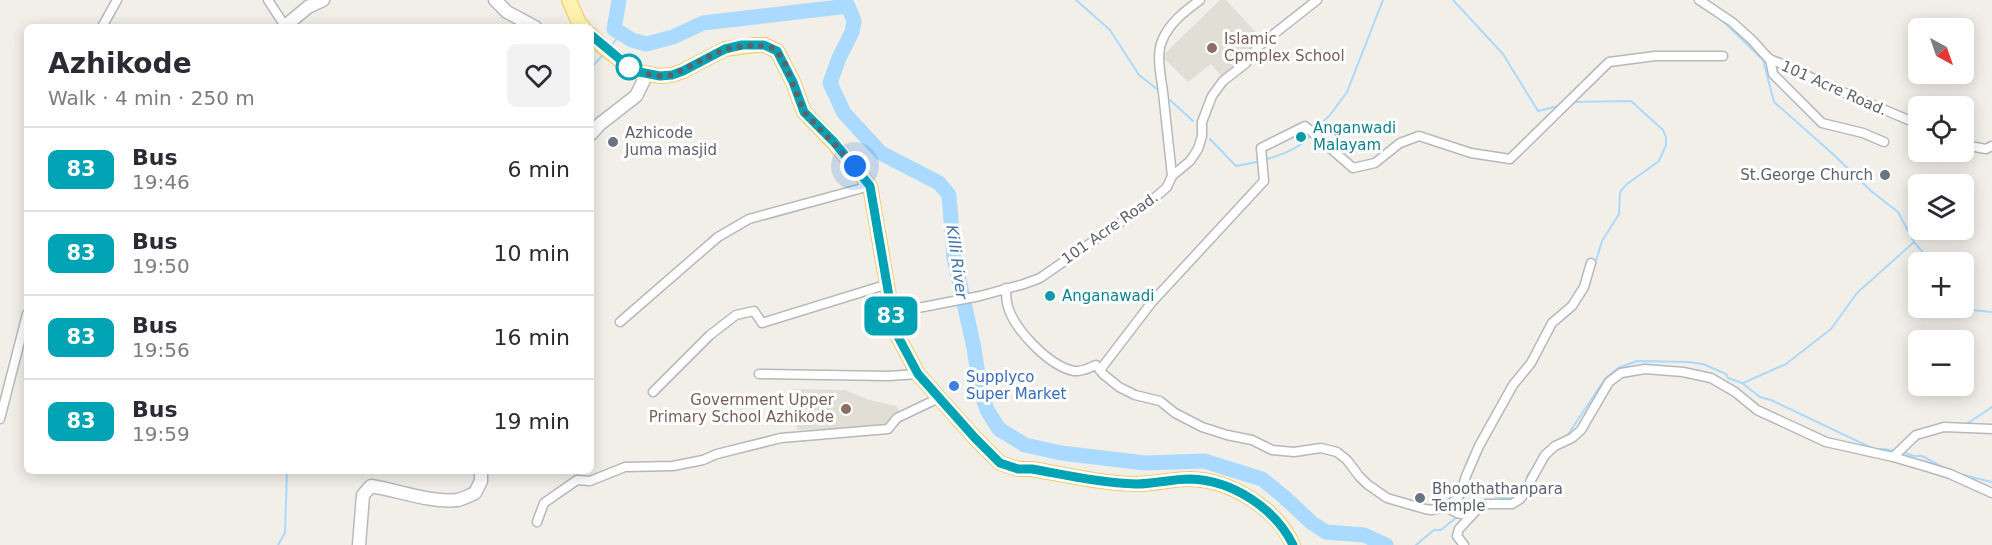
<!DOCTYPE html>
<html lang="en">
<head>
<meta charset="utf-8">
<style>
	:root { --surface:#fff; --page:#f2f2f3; --text:#2b2b33; --muted:#7c7c81; --line:#e1e1e2 }
	body { margin:0; font-family:"DejaVu Sans",sans-serif; background:var(--page); color:var(--text); height:100vh; display:flex; flex-direction:column; font-size:22px; white-space:nowrap }
	* { box-sizing:border-box; margin:0 }
	p { font-size:20px; color:var(--muted) }
	.icon { flex:none; width:33px; height:33px; fill:none; stroke:currentColor; stroke-width:2; stroke-linecap:round; stroke-linejoin:round }
	.map { position:relative; flex:1; overflow:hidden }
	.side { position:absolute; left:24px; top:24px; width:570px; height:450px; display:flex; flex-direction:column; background:var(--surface); border-radius:9px; box-shadow:0 3px 15px #0003 }
	.side>* { flex:none }
	.badge { padding:0 12px; border-radius:9px; font-size:21px; line-height:39px }
	.needle { width:39px; rotate:140deg }
	.tools { position:absolute; left:1908px; top:18px; display:grid; gap:12px }
	.tools a { display:grid; place-items:center; width:66px; height:66px; border-radius:9px; background:var(--surface); box-shadow:0 3px 15px #0003; font-size:30px }
	.you { position:absolute; width:30px; height:30px; margin:-15px; border:4px solid #fff; border-radius:50%; background:#1a73e8; box-shadow:0 0 0 9px #1a73e833 }
	.map>.badge { position:absolute; translate:-50% -50%; box-shadow:0 0 0 3px #fff }
	.round { display:grid; place-items:center; flex:none; width:63px; height:63px; border-radius:9px; background:var(--page) }
	.head { display:flex; align-items:center; justify-content:space-between; height:102px; padding:0 24px }
	h1 { font-size:28px; font-weight:600; line-height:45px }
	ul { padding:0; list-style:none }
	li { display:flex; align-items:center; gap:18px; height:84px; padding:0 24px; border-top:2px solid var(--line) }
	li div { flex:1 }
	li b { display:block; font-size:22px }
	li em { font-style:normal }
	li .badge { min-width:66px; font-weight:700; text-align:center }
	.map>svg:first-child { display:block }
	.education { fill:#e1ded6 }
	.lines { fill:none; stroke-linecap:round; stroke-linejoin:round }
	.stream { stroke:#aadaff; stroke-width:2 }
	.river { stroke:#aadaff; stroke-width:15 }
	.street-casing { stroke:#b5b8bc; stroke-width:11 }
	.secondary-casing { stroke:#b6babf; stroke-width:15 }
	.primary-casing { stroke:#f2c960; stroke-width:16 }
	.street { stroke:#fff; stroke-width:8 }
	.secondary { stroke:#fff; stroke-width:12 }
	.primary { stroke:#fff2af; stroke-width:14 }
	.line-casing { stroke:#fff; stroke-width:14 }
	.line { stroke:#00a3b4; stroke-width:9 }
	.walk { stroke:#5f6368; stroke-width:6; stroke-dasharray:0 10.8 }
	.education-dot { fill:#8d6e63; stroke:#fff; stroke-width:2 }
	.stop-dot { fill:#fff; stroke:#00a3b4; stroke-width:3 }
	.culture-dot { fill:#0f9aa8; stroke:#fff; stroke-width:2 }
	.worship-dot { fill:#6b7280; stroke:#fff; stroke-width:2 }
	.shop-dot { fill:#3f7fe0; stroke:#fff; stroke-width:2 }
	.labels { text-anchor:middle; dominant-baseline:central; stroke-width:6; stroke-linejoin:round; paint-order:stroke }
	.education-label { font-size:15px; fill:#785e54; stroke:#fff; text-anchor:start }
	.street-label { font-size:15px; fill:#5f6368; stroke:#fff }
	.culture-label { font-size:15px; fill:#0d838f; stroke:#fff; text-anchor:start }
	.worship-label { font-size:15px; fill:#5b616d; stroke:#fff; text-anchor:start }
	.shop-label { font-size:15px; fill:#366cbe; stroke:#fff; text-anchor:start }
	.water-label { font-size:16px; font-style:italic; fill:#4174aa; stroke:#fff }
</style>
</head>
<body>
<div class="map">
<svg width="1992" height="545" viewBox="0 0 1992 545">
	<rect width="100%" height="100%" fill="#f1efe8"/>
	<g class="education">
		<polygon points="1220,0 1226,0 1262,39 1243,58 1241,65 1223,78 1211,64 1188,82 1162,56"/>
		<polygon points="794,389 845,390 869,400 896,406 899,411 886,427 797,430"/>
	</g>
	<g class="lines">
		<g class="stream">
			<polyline points="1076,0 1110,30 1139,75 1157,89"/>
			<polyline points="1453,0 1503,54 1538,111 1562,105"/>
			<polyline points="1721,19 1763,60 1774,102 1834,155 1871,191 1898,212 1914,242"/>
			<polyline points="612,45 617,38 628,38"/>
			<polyline points="591,68 602,56"/>
			<polyline points="1170,100 1193,121"/>
			<polyline points="1573,102 1631,101 1663,130 1666,137 1666,145 1659,161 1627,184 1620,192 1619,214 1602,241 1591,277"/>
			<polyline points="1313,131 1330,115 1347,92 1383,0"/>
			<path d="M1210,139L1236,166C1256,163 1299,153 1310,135"/>
			<polyline points="1964,300 1972,310 1992,312"/>
			<polyline points="1743,383 1786,364 1831,329 1857,293 1914,242 1931,262"/>
			<polyline points="1965,425 1992,407"/>
			<polyline points="1567,436 1605,379 1618,368 1637,361 1688,362 1703,364 1726,374 1728,378 1742,383 1760,397 1771,400 1874,449 1884,449 1895,451"/>
			<polyline points="1905,453 1914,456 1922,456 1946,469"/>
			<polyline points="1963,475 1992,482"/>
			<polyline points="1527,481 1527,476 1533,468"/>
			<polyline points="1460,513 1465,492"/>
			<path d="M1463,513C1467,508 1471,501 1476,497C1485,491 1503,501 1515,498"/>
			<polyline points="278,545 285,533 287,471"/>
			<polyline points="1416,545 1434,530 1441,530 1457,517"/>
		</g>
		<polyline class="river" points="619,0 614,29 632,40 646,44 673,37 703,23 848,6 854,21 852,32 839,58 830,83 844,113 881,153 939,183 949,195 954,258 974,348 980,388 987,410 999,429 1025,445 1061,453 1145,463 1204,461 1262,479 1283,496 1312,523 1326,532 1364,535 1386,545"/>
		<defs>
			<g id="street">
				<polyline points="268,0 285,26"/>
				<polyline points="1699,0 1732,22 1752,40 1769,59 1790,67 1826,85 1918,124"/>
				<polyline points="102,27 117,0"/>
				<polyline points="1770,59 1773,74 1822,123 1863,133 1884,142"/>
				<polyline points="1964,145 1986,149 1992,146"/>
				<polyline points="1172,176 1190,161 1198,149 1202,136 1202,122 1212,96 1223,81 1245,64 1257,48 1265,41 1317,0"/>
				<path d="M1006,288C1006,295 1006,301 1008,307C1015,330 1049,366 1074,371C1082,372 1089,368 1096,365L1103,374L1119,387L1135,395L1160,401L1175,413L1202,427L1227,435L1252,440L1272,450L1294,452L1321,448L1337,452L1347,460L1359,476L1367,484L1387,498L1425,509L1431,510L1446,507L1457,513L1471,516L1480,506L1486,504H1512L1520,499L1528,489L1531,480L1545,455L1555,446L1572,438L1581,430L1609,382L1621,373L1645,369L1683,372L1711,378L1735,392L1757,410L1826,442L1893,457L1924,466L1950,474L1992,493"/>
				<path d="M891,312L923,307L980,296L1024,284L1040,278L1150,202L1167,187L1172,176C1169,148 1166,120 1163,92C1161,77 1156,55 1162,41C1169,23 1185,11 1200,0"/>
				<polyline points="620,322 718,237 749,219 870,186"/>
				<polyline points="1100,370 1152,302 1264,181 1261,148 1305,126 1353,168 1375,163 1400,143 1419,136 1471,153 1510,159 1609,62 1655,56 1723,56"/>
				<polyline points="759,374 888,376 918,374"/>
				<polyline points="653,392 710,335 736,315 754,311 762,323 885,285"/>
				<polyline points="0,419 27,314"/>
				<polyline points="1893,457 1916,435 1944,427 1992,429"/>
				<polyline points="1446,507 1457,499 1461,492 1466,476 1479,446 1513,385 1531,363 1552,323 1572,306 1584,287 1591,263"/>
				<polyline points="537,522 544,503 577,480 590,481 625,467 673,466 703,460 717,454 781,438 888,429 897,418 939,398"/>
				<polyline points="1464,545 1457,536 1459,529 1471,516"/>
			</g>
			<g id="secondary">
				<polyline points="495,0 507,12 535,27"/>
				<polyline points="284,27 308,7 323,0"/>
				<polyline points="591,134 600,124 636,96 647,74"/>
				<path d="M359,545L363,495L371,486C398,490 430,503 457,500C463,499 470,495 475,493L481,481V471"/>
			</g>
			<g id="primary">
				<polyline points="569,0 579,23 583,27"/>
				<path d="M591,35L603,47L634,71L660,76L672,75L683,71L725,49L755,45H764L777,51L793,82L804,112L833,142L870,186L895,331L918,374L975,438L1000,463L1018,469H1032C1066,475 1101,483 1136,484C1154,484 1172,479 1190,479C1231,480 1276,508 1293,545"/>
			</g>
		</defs>
		<use href="#street" class="street-casing"/>
		<use href="#secondary" class="secondary-casing"/>
		<use href="#primary" class="primary-casing"/>
		<use href="#street" class="street"/>
		<use href="#secondary" class="secondary"/>
		<use href="#primary" class="primary"/>
	</g>
	<g class="lines">
		<defs>
			<path id="line" d="M591,35L634,71L660,76L672,75L683,71L725,49L742,45H764L777,51L793,82L804,112L834,142L870,186L895,331L918,374L975,438L1000,463L1018,469H1032C1066,475 1101,483 1136,484C1154,484 1172,479 1190,479C1232,480 1275,508 1293,545"/>
		</defs>
		<use href="#line" class="line-casing"/>
		<use href="#line" class="line"/>
		<polyline class="walk" points="629,67 634,71 647,74 660,76 672,75 725,49 755,45 773,48 783,59 804,112 855,166"/>
	</g>
	<g class="education-dot">
		<circle cx="1212" cy="48" r="6"/>
		<circle cx="846" cy="409" r="6"/>
	</g>
	<circle class="stop-dot" cx="629" cy="67" r="12"/>
	<g class="culture-dot">
		<circle cx="1301" cy="137" r="6"/>
		<circle cx="1050" cy="296" r="6"/>
	</g>
	<g class="worship-dot">
		<circle cx="613" cy="142" r="6"/>
		<circle cx="1885" cy="175" r="6"/>
		<circle cx="1420" cy="498" r="6"/>
	</g>
	<circle class="shop-dot" cx="954" cy="386" r="6"/>
	<g class="labels">
		<g class="education-label">
			<text x="1224" y="39">Islamic<tspan x="1224" dy="17">Cpmplex School</tspan></text>
			<text x="834" y="400" text-anchor="end">Government Upper<tspan x="834" dy="17">Primary School Azhikode</tspan></text>
		</g>
		<g class="street-label">
			<text transform="translate(1834 88) rotate(24)">101 Acre Road.</text>
			<text transform="translate(1110 228) rotate(-35)">101 Acre Road.</text>
		</g>
		<g class="culture-label">
			<text x="1313" y="128">Anganwadi<tspan x="1313" dy="17">Malayam</tspan></text>
			<text x="1062" y="296">Anganawadi</text>
		</g>
		<g class="worship-label">
			<text x="625" y="133">Azhicode<tspan x="625" dy="17">Juma masjid</tspan></text>
			<text x="1873" y="175" text-anchor="end">St.George Church</text>
			<text x="1432" y="489">Bhoothathanpara<tspan x="1432" dy="17">Temple</tspan></text>
		</g>
		<g class="shop-label">
			<text x="966" y="377">Supplyco<tspan x="966" dy="17">Super Market</tspan></text>
		</g>
		<g class="water-label">
			<text transform="translate(957 262) rotate(82)">Killi River</text>
		</g>
	</g>
</svg>
<div class="tools">
<a><svg class="needle" viewBox="-14 -14 28 28"><path d="M0-13l5 13h-10z" fill="#e53935"/><path d="M0 13l5-13h-10z" fill="#7c7c81"/></svg></a>
<a><svg class="icon" aria-label="locate" viewBox="0 0 24 24"><circle cx="12" cy="12" r="6"/><path d="M12 2v4M12 18v4M2 12h4M18 12h4"/></svg></a>
<a><svg class="icon" aria-label="layers" viewBox="0 0 24 24"><path d="M12 4l9 5-9 5-9-5zM3 14l9 5 9-5"/></svg></a>
<a>+</a>
<a>−</a>
</div>
<div class="you" style="left:855px;top:166px"></div>
<b class="badge" style="left:891px;top:316px;background:#00a3b4;color:#fff">83</b>
<section class="side">
<div class="head"><div><h1>Azhikode</h1><p>Walk · 4 min · 250 m</p></div><a class="round"><svg class="icon" aria-label="heart" viewBox="0 0 24 24"><path d="M12 20l-8-8c-3-5 5-10 8-4 3-6 11-1 8 4z"/></svg></a></div>
<ul>
<li><span class="badge" style="background:#00a3b4;color:#fff">83</span><div><b>Bus</b><p>19:46</p></div><em>6 min</em></li>
<li><span class="badge" style="background:#00a3b4;color:#fff">83</span><div><b>Bus</b><p>19:50</p></div><em>10 min</em></li>
<li><span class="badge" style="background:#00a3b4;color:#fff">83</span><div><b>Bus</b><p>19:56</p></div><em>16 min</em></li>
<li><span class="badge" style="background:#00a3b4;color:#fff">83</span><div><b>Bus</b><p>19:59</p></div><em>19 min</em></li>
</ul>
</section>
</div>
</body>
</html>
